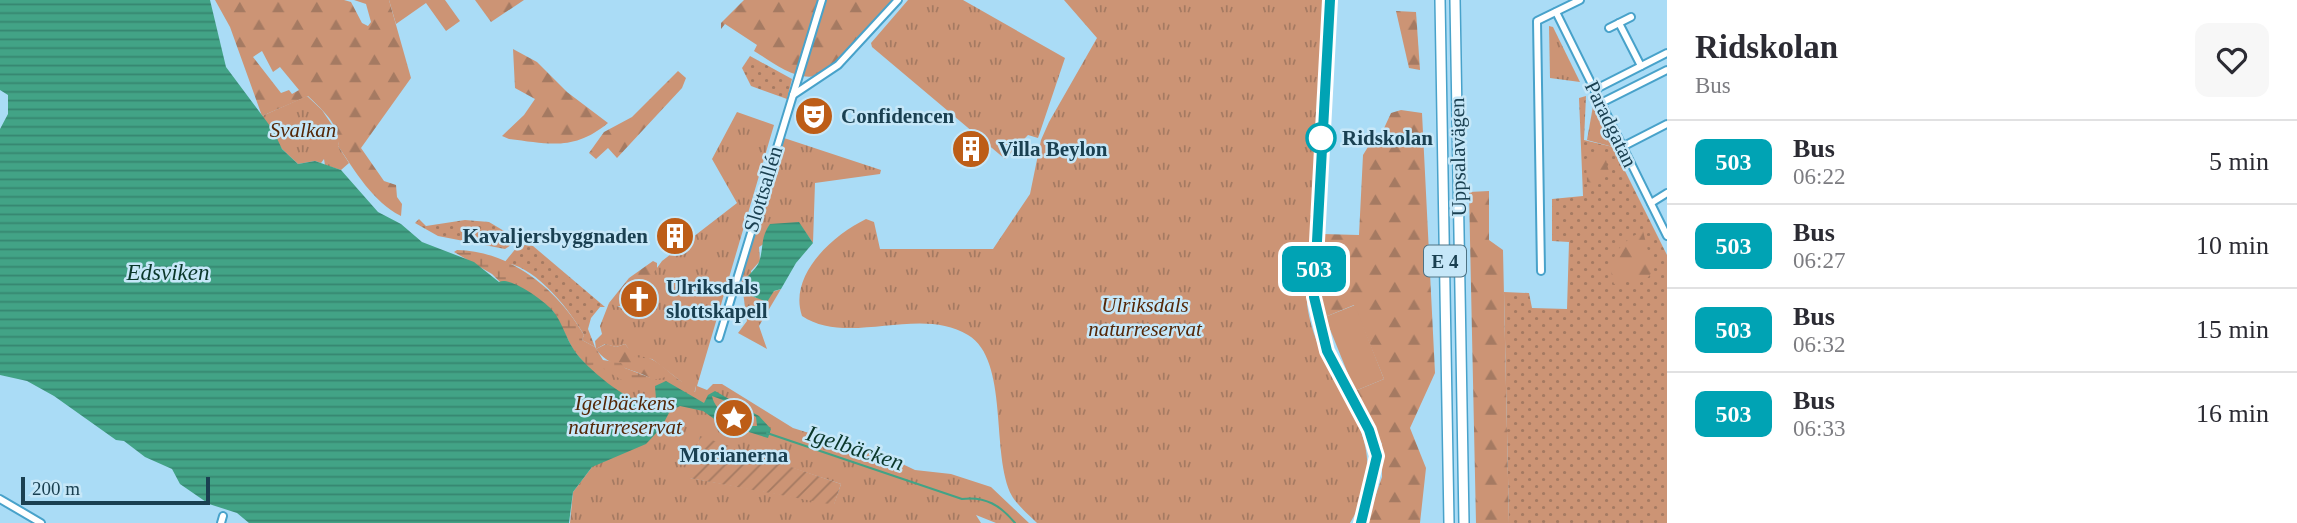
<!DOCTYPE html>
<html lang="en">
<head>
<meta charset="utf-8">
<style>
	:root { --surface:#fff; --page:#f7f7f7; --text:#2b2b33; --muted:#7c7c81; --line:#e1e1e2 }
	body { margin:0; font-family:"Times New Roman",serif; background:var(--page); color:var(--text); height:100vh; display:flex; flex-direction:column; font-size:26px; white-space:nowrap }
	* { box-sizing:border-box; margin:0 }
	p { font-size:23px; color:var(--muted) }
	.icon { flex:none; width:38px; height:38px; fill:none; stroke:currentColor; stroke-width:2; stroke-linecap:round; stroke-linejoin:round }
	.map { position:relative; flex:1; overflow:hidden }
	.sheet { display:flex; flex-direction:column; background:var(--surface); width:630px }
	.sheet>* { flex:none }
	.badge { padding:0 14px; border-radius:10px; font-size:24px; line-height:46px }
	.scale { position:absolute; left:21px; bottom:18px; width:189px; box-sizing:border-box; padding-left:7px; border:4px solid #1a4051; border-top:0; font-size:19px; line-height:24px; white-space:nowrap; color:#1a4051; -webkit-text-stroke:5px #c6e7f8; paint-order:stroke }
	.map>.badge { position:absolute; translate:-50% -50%; box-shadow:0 0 0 4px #fff }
	.round { display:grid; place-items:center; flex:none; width:74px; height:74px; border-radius:14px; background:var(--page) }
	.summary { display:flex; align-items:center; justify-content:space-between; height:119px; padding:0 28px }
	h1 { font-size:33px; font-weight:700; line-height:52px }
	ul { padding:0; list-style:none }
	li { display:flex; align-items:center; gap:21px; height:84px; padding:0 28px; border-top:2px solid var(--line) }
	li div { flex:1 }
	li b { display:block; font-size:26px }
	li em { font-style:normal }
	li .badge { min-width:77px; font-weight:700; text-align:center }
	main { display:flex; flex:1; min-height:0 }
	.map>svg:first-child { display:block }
	.grass { fill:url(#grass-dots) }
	.forest { fill:url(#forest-firs); fill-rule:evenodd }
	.wetland { fill:url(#wetland-marsh) }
	.park { fill:url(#park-tufts); fill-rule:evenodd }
	.garden { fill:url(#garden-furrows) }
	.pitch { fill:#cc9475 }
	.water { fill:url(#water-rules); fill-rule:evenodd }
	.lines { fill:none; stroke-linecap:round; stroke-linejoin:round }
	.stream { stroke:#42a386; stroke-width:2 }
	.minor-casing { stroke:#48a2ca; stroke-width:10 }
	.highway-casing { stroke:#48a2ca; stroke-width:12 }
	.minor { stroke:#fff; stroke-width:6 }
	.highway { stroke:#fff; stroke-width:9 }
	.line-casing { stroke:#fff; stroke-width:16 }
	.line { stroke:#00a3b4; stroke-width:10 }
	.stop-dot { fill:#fff; stroke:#00a3b4; stroke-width:3.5 }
	.labels { text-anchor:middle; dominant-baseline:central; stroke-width:5; stroke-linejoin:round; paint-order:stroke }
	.shield { fill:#c6e7f8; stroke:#4e7283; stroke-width:2 }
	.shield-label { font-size:19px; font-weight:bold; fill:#1a4051 }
	.poi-label { font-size:21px; font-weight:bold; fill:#1a4051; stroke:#c6e7f8; text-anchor:start }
	.street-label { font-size:21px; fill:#1a4051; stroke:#c6e7f8 }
	.park-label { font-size:21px; font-style:italic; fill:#542707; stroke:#c6e7f8 }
	.stop-label { font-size:21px; font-weight:bold; fill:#1a4051; stroke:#c6e7f8; text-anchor:start }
	.water-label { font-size:23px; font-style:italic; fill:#0a372a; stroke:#c6e7f8 }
</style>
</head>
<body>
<main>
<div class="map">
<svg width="1667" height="523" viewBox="0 0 1667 523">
	<defs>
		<pattern id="grass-dots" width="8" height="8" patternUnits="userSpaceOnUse" patternTransform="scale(1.75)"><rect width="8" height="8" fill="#cc9475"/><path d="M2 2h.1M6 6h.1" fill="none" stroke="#a57a62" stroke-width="1.8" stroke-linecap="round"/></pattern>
		<pattern id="forest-firs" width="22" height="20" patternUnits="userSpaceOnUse" patternTransform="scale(1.75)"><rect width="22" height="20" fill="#cc9475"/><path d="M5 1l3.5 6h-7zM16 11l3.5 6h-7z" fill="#a57a62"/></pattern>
		<pattern id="wetland-marsh" width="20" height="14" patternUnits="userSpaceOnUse" patternTransform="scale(1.75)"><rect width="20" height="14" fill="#cc9475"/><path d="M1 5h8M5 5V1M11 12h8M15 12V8" fill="none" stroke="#a57a62"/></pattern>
		<pattern id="park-tufts" width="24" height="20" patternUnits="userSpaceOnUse" patternTransform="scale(1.75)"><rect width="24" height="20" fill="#cc9475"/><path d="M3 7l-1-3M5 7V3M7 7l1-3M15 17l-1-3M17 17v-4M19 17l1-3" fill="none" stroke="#a57a62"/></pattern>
		<pattern id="garden-furrows" width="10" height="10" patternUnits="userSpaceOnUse" patternTransform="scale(1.75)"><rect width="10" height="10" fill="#cc9475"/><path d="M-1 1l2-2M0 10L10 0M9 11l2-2" fill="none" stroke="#a57a62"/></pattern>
		<pattern id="water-rules" width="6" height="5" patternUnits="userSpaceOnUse" patternTransform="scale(1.75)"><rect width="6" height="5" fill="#42a386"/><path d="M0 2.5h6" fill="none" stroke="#368670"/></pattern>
	</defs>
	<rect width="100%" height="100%" fill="#aadcf6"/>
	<g class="grass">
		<polygon points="750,56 792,79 787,99 751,86 742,68"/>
		<polygon points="1586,96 1584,140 1613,147 1667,255 1667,523 1509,523 1504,292 1529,293 1532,308 1567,309 1569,242 1552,241 1552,199 1583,196 1579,98"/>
		<polygon points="419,219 426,226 465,220 489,222 519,240 505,249 438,236 415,223"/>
		<path d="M525,245L533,246L605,307H600L591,318L588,329L595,347L582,340L584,335C571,311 534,264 504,263L517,247Z"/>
	</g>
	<g class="forest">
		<path d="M215,0H344L351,2L362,23L368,26L371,22L366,4L354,0H389L411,78L361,148L384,181L396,185L397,197L402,204L401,216C373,202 355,171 338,146C342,126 321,109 308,96L262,116L230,27ZM262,51L273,72L280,67L299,90L292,94L289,90L281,93L253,57Z"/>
		<polygon points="475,0 524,0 491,22"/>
		<path d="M744,0H892C875,20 843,67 819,75C797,83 771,61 754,51L757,45L725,24L721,29V23Z"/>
		<polygon points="1396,11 1416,12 1420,70 1409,68"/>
		<path d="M513,49L537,62L567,92L608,123C574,151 550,144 509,139L502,136L524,115L535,99L515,88Z"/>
		<polygon points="678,71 686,78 682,88 617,158 608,148 596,159 589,153 604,132 632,117"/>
		<polygon points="1401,110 1422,113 1435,373 1410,428 1426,468 1420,523 1366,523 1382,477 1382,444 1355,391 1384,379 1354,305 1325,317 1320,304 1322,234 1359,235 1363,155 1371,142 1380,137 1391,113"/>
		<polygon points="1597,149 1604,152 1609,172 1594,183 1587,182 1586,159"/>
		<polygon points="1489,191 1489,240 1503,250 1509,523 1476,523 1469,192"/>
		<path d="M1643,231L1653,271L1645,281L1635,284L1626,280L1614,284C1605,259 1621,241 1643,231Z"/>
		<polygon points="653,261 657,263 657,270 644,286 630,288 621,306 614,307 609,303 629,278"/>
		<path d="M606,344L616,347L625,344C631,353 640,353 649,358C666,365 679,386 696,386L693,398L650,382V378C632,368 608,367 596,349Z"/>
	</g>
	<path class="wetland" d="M457,250C511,251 558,290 584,335L582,340L595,347L603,360L621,363L625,368L651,378L650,382L627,396L586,365L574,351L553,311L500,282L492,274L454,252Z"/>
	<g class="park">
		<polygon points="908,0 963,0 1065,58 1038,138 1028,135 1005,159 872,47 871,43"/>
		<path d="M1064,0H1324L1307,304C1318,389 1404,434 1350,523H1037C1029,515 1017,505 1012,496C990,455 1010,360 968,335C919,305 848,347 802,316C788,275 833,235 866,219L874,222L880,249H993L1030,194L1041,140L1049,122L1097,38Z"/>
		<polygon points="1549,26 1553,27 1580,82 1550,78"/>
		<polygon points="307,96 322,110 340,137 338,146 349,163 341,170 325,165 324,159 321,163 315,161 298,164 282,149 262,116"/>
		<polygon points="1593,106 1613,147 1587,140"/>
		<path d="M737,112L774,125L697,386L707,390L713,384H722L793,428L892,459L915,470L951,474L991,487L1029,523H996L976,515L981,523H570L573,492L592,467L589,366L596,364L625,382L641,383L666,377L695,392L696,386H687L652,359L635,357L625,344L616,347L605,344L596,349L595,341L602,334L600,326L609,303L642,316L656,309C657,297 641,292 630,288L644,286L662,261L737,203L712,159ZM700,437L841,484L834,504L690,478Z"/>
		<polygon points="784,138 881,170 880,174 815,183 813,243 798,222 759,247 760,261 751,271 755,298 781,289 759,326 767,349 738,333 747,321 741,278"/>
	</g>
	<polygon class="garden" points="700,436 841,484 834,505 689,478"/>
	<g class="pitch">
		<polygon points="389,0 445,0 460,21 446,31 426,3 396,24"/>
		<polygon points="1355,305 1384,379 1355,391 1325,317"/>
	</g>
	<g class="water">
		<path d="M0,0H210L226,67L273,130L282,149L298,164L315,161L341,170L378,212L401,224L422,242L474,262L499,282C510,276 545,301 553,311C562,322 566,338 574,350C585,367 628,403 648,403L656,399L655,386L666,381L704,403L708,395L715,391L759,416L771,429L768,438L720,423L703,411L680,406L670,411L661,428L646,444L592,467L573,492L569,523H249L237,513L209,504L180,484L172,469L145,457L124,441L116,440L54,396L27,381L0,375V129L8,114V95L0,90ZM712,396L739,406L756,417L757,426C740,427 715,413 712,396Z"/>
		<path d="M799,222L813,243L796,263L781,289L774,291L767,302L746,294L745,280C749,274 757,268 759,262C764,248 760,238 770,224Z"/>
	</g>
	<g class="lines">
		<path class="stream" d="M767,433L962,499C986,496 1001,506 1015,523"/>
		<defs>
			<g id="minor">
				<polyline points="1330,0 1314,297 1327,351 1369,430 1377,456 1361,523"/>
				<polyline points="1556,12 1667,236"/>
				<polyline points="1619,23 1641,66"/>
				<polyline points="1609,28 1631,17"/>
				<polyline points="1594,90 1667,53"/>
				<polyline points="793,95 838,65 898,0"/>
				<polyline points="1601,103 1667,70"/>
				<polyline points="1622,147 1667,124"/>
				<polyline points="1651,203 1667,193"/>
				<polyline points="1541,271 1537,21 1580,0"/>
				<polyline points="719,338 822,0"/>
				<polyline points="0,499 41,523"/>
				<polyline points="221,523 223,516"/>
			</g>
			<g id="highway">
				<polyline points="1440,0 1449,523"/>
				<polyline points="1455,0 1464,523"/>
			</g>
		</defs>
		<use href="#minor" class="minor-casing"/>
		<use href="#highway" class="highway-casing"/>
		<use href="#minor" class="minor"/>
		<use href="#highway" class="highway"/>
	</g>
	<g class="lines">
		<defs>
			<polyline id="line" points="1330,0 1314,297 1327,351 1369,430 1377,456 1361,523"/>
		</defs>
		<use href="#line" class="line-casing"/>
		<use href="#line" class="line"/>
	</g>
	<defs>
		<symbol id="theatre-disc" viewBox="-11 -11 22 22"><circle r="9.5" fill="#bd5d17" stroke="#c6e7f8"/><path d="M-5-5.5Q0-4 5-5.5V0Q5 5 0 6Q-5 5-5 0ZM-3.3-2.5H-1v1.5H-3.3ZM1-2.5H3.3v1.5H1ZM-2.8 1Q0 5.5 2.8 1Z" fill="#fff"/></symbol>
		<symbol id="building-disc" viewBox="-11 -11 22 22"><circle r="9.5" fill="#bd5d17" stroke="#c6e7f8"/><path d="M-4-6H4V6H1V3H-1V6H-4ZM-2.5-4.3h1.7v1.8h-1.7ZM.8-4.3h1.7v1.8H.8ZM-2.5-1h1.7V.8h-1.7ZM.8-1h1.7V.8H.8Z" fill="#fff"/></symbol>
		<symbol id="church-disc" viewBox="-11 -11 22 22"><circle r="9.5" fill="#bd5d17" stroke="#c6e7f8"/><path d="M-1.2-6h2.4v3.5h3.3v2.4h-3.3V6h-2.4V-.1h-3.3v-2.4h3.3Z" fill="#fff"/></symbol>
		<symbol id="sight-disc" viewBox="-11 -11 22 22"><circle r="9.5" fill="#bd5d17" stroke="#c6e7f8"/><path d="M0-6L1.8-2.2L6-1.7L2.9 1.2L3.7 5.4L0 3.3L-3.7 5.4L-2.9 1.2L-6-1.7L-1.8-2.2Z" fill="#fff"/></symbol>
	</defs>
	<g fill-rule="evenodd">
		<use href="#theatre-disc" x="792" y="94" width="44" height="44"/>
		<use href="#building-disc" x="949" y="127" width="44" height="44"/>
		<use href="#building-disc" x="653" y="214" width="44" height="44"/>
		<use href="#church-disc" x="617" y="277" width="44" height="44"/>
		<use href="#sight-disc" x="712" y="396" width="44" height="44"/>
	</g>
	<circle class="stop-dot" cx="1321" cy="138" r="14"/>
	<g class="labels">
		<rect class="shield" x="1424" y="245.5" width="42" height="31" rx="5"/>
		<g class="shield-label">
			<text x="1445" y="261">E 4</text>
		</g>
		<g class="poi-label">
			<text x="841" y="116">Confidencen</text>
			<text x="998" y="149">Villa Beylon</text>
			<text x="648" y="236" text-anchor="end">Kavaljersbyggnaden</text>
			<text x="666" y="287">Ulriksdals<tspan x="666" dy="24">slottskapell</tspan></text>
			<text x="734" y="455" text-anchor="middle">Morianerna</text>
		</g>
		<g class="street-label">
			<text transform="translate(1611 124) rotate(64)">Paradgatan</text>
			<text transform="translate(1458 157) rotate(-91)">Uppsalavägen</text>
			<text transform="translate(763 189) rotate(-73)">Slottsallén</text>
		</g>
		<g class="park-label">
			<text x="303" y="130">Svalkan</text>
			<text x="1145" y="305">Ulriksdals<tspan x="1145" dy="24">naturreservat</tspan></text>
			<text x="625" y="403">Igelbäckens<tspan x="625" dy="24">naturreservat</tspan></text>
		</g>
		<g class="stop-label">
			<text x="1342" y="138">Ridskolan</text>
		</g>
		<g class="water-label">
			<text x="168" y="272">Edsviken</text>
			<text transform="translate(855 448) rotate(18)">Igelbäcken</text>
		</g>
	</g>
</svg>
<div class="scale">200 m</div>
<b class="badge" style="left:1314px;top:269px;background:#00a3b4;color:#fff">503</b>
</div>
<section class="sheet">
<div class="summary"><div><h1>Ridskolan</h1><p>Bus</p></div><a class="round"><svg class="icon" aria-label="heart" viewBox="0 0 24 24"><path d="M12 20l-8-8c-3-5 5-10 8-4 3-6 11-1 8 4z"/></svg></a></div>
<ul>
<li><span class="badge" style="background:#00a3b4;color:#fff">503</span><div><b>Bus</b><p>06:22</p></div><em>5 min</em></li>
<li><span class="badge" style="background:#00a3b4;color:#fff">503</span><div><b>Bus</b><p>06:27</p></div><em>10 min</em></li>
<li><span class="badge" style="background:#00a3b4;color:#fff">503</span><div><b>Bus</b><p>06:32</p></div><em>15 min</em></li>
<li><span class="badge" style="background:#00a3b4;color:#fff">503</span><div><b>Bus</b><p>06:33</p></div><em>16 min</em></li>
</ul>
</section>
</main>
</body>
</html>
